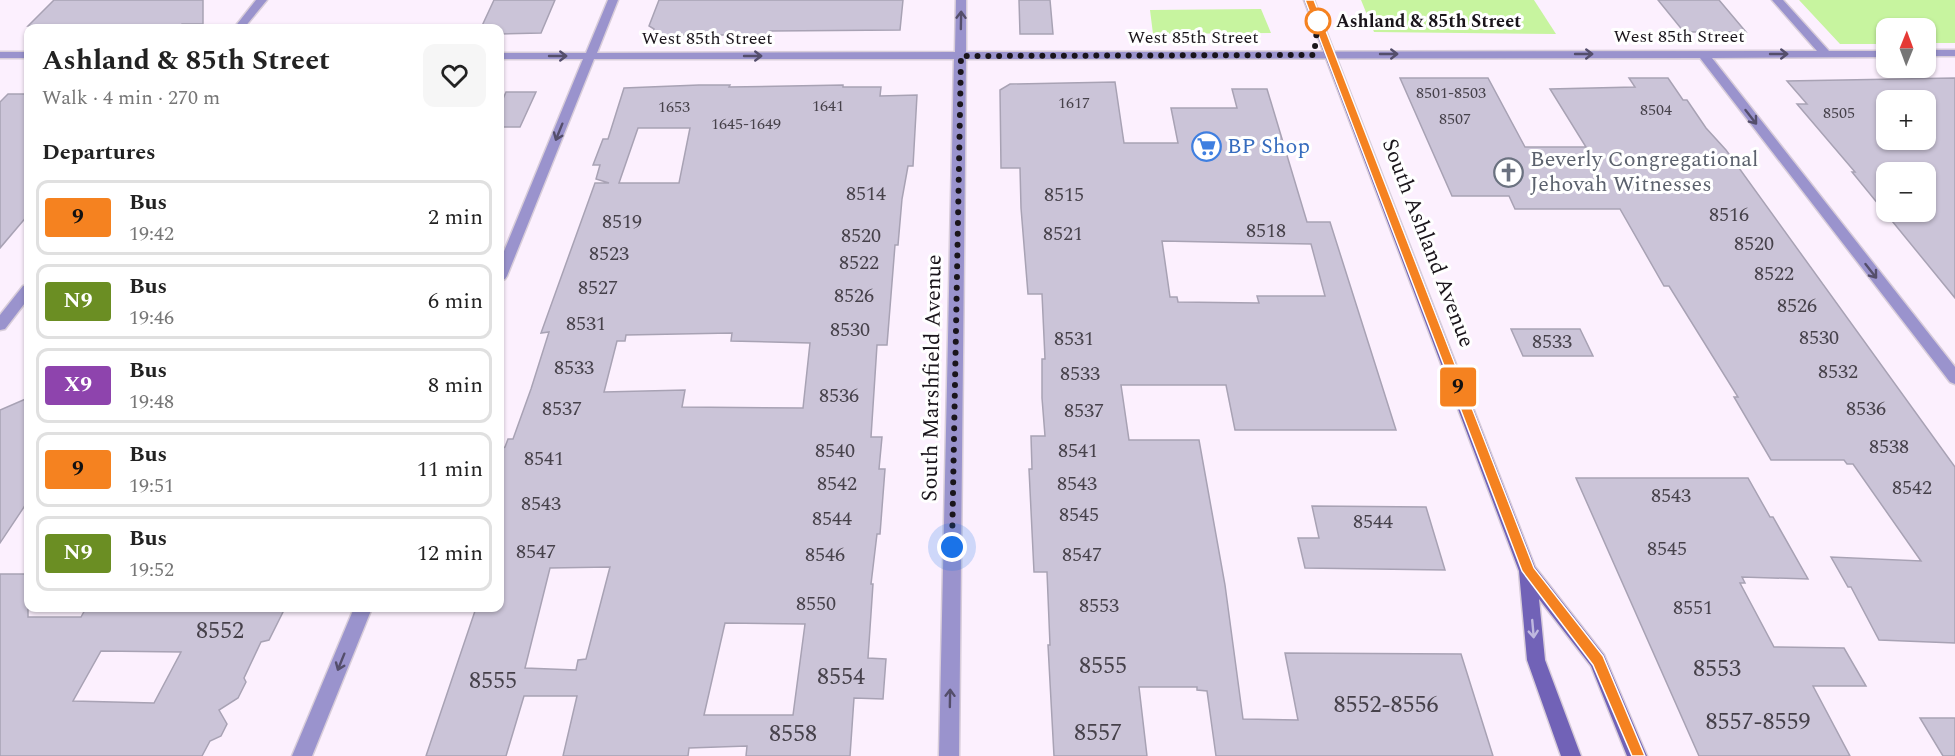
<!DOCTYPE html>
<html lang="en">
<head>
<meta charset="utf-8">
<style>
	:root { --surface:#fff; --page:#f6f6f6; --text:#222; --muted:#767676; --line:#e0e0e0 }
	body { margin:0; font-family:Spectral,serif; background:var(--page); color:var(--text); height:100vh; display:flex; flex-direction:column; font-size:22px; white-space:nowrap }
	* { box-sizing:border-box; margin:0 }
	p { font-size:20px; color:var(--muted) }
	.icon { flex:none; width:33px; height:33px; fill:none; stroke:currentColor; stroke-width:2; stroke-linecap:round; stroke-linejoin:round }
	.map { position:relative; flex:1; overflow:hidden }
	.drawer { position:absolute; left:24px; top:24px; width:480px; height:588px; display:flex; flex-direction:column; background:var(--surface); border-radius:12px; box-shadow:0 2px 4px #0004 }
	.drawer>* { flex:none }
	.badge { padding:0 12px; border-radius:4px; font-size:21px; line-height:39px }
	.needle { width:39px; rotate:1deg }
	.buttons { position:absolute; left:1876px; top:18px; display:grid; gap:12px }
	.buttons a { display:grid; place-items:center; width:60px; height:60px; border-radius:12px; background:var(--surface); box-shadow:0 2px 4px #0004; font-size:30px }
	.you { position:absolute; width:30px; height:30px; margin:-15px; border:4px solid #fff; border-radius:50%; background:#1a73e8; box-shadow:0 0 0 9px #1a73e833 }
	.map>.badge { position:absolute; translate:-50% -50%; box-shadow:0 0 0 3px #fff }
	h2 { padding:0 18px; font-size:22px; line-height:54px }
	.round { display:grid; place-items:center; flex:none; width:63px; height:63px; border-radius:12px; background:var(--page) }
	.headline { display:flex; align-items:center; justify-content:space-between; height:102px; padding:0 18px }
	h1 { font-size:28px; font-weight:700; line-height:45px }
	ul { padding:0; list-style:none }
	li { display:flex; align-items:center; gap:18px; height:75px; margin:0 12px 9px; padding:0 6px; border:3px solid var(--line); border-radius:12px }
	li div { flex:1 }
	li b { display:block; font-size:22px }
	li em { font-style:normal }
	li .badge { min-width:66px; font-weight:700; text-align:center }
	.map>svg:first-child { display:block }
	.green { fill:#c7f49f }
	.building { fill:#cbc4d8; stroke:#a8a2b4; stroke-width:1.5; fill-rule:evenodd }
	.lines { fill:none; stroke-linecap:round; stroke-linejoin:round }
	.street-casing { stroke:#d8cdda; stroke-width:3 }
	.secondary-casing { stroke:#d8cdda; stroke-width:3 }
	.street { fill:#9a93cd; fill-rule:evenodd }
	.secondary { fill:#7162b7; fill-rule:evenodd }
	.oneway { stroke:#544e6b }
	.oneway2 { stroke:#bfb8df }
	.line { fill:#f58220; stroke:#fff; stroke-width:1.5 }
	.walk { stroke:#1a151b; stroke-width:6; stroke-dasharray:0 10.8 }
	.stop-dot { fill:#fff; stroke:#f58220; stroke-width:3 }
	.labels { text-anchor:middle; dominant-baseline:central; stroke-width:6; stroke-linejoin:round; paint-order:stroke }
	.far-number-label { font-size:16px; fill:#46414a }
	.far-stop-label { font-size:18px; font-weight:bold; fill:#1a151b; stroke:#fff; text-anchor:start }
	.far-street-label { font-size:18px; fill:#1a151b; stroke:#fff }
	.number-label { font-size:20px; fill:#46414a }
	.shop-label { font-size:22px; fill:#366cbe; stroke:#fff; text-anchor:start }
	.worship-label { font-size:22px; fill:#5b616d; stroke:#fff; text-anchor:start }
	.street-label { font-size:22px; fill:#1a151b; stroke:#fff }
	.near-number-label { font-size:24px; fill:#46414a }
</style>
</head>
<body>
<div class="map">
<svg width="1955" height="756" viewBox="0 0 1955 756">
	<rect width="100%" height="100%" fill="#fcf0fe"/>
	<g class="green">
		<polygon points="1361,0 1534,0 1556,34 1374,32"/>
		<polygon points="1799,0 1955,0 1955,43 1926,43 1926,28 1887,28 1887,44 1840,44"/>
		<polygon points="1261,9 1271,33 1153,34 1150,10"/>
	</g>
	<g class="building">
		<polygon points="54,0 203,0 203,24 182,24 180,26 28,26"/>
		<polygon points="494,0 555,0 541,33 500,34 500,28 481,28"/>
		<polygon points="659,0 903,0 900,30 770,31 768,35 653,35 654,29 649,26"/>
		<polygon points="1019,0 1050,0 1053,34 1020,34"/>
		<polygon points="1658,0 1719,0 1746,32 1684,32"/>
		<polygon points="1400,78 1488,78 1525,147 1586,147 1550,89 1635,87 1629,78 1668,78 1683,100 1687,100 1706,128 1726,150 1955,467 1955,643 1879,640 1851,587 1848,587 1831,557 1921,561 1853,464 1847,464 1844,460 1771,460 1734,397 1738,397 1669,286 1664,286 1620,209 1515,209 1509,196 1452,196"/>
		<path d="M1955,78V298L1852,172H1855L1797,104H1807L1787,81ZM1887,100H1926V140H1887ZM1887,172H1926V212H1887Z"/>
		<path d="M1115,82L1124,143H1178L1171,108H1237L1232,89H1267L1307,222H1330L1396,430H1235L1226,385H1121L1129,440H1199L1225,585L1243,719L1298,720L1285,653L1461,654L1493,756H1216L1207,691L1197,690V687H1139L1147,756H1054L1048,645H1050L1047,572H1034L1029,469H1032L1031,436H1045L1042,398V359H1045L1042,294H1028L1021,208L1020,168H1001L1000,90L1010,84ZM1162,241L1311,244L1325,296H1257L1259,303L1178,302L1177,297H1170Z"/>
		<path d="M699,85H730L729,87L843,85V87H881L880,96L917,95L913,166H908L902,199L898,245H895L887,345H877L871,437H882L879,469H885L880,534H877L871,584H873L868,658L886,659L883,699L854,698L850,756H746L747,746L689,748L688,756H563L577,696H524L506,756H426L476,608H500V450L505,447L508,439H513L531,389L549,332L541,333L595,183H609L596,179L600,165H593L603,139H608L624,88ZM638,128H690L679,183H619ZM732,333L731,341L810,343L803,408L682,407L685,390L604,392L617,341H625L626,335ZM610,567L586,659L578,660L576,670L525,668L550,568ZM725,623L805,624L793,715H704Z"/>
		<polygon points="506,92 536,92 520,127 500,127 500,106"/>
		<polygon points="8,94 28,94 28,215 0,248 0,102"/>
		<polygon points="1511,329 1580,329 1593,356 1523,356"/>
		<polygon points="28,398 28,501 0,543 0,410"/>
		<polygon points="1576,478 1748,478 1770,517 1773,517 1808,579 1742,577 1745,583 1740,583 1774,647 1844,648 1866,686 1813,686 1850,756 1699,756"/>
		<polygon points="1312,506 1426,507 1445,570 1305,568 1298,538 1319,538"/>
		<path d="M0,574H28V617H81L86,608H285L269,640L261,642L244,678L246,682L238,698L219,710L227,724L221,736L210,741L202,756H0ZM101,651L181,652L154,703L73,701Z"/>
		<polygon points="1920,718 1955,718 1955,756 1943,756"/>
	</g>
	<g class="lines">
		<defs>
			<g id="street">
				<polygon points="256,0 267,0 244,28 234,28"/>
				<polygon points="608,0 618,0 597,53 955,52 956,0 966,0 966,52 1817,51 1772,0 1783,0 1829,51 1887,51 1887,57 1712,58 1955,367 1955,384 1950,382 1700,58 966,59 959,756 939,756 954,59 594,59 507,276 505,279 500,281 500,261 583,59 500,59 500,53 586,53"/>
				<rect x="1926" y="50" width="29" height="6"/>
				<rect x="0" y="52" width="28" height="6"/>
				<polygon points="28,285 28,299 5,329 0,330 0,315 23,286"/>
				<polygon points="354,608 372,608 312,756 292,756"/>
			</g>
			<polygon id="secondary" points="1304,0 1314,0 1535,567 1604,655 1647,756 1627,756 1591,666 1539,599 1545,660 1581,756 1561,756 1527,660 1519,571"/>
		</defs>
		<use href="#street" class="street-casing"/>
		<use href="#secondary" class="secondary-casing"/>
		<use href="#street" class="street"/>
		<use href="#secondary" class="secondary"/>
	</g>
	<defs><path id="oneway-shaft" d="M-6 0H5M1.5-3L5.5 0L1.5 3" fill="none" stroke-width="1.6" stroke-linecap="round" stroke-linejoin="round" transform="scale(1.5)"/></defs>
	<g class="oneway">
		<use href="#oneway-shaft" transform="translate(961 20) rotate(-89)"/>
		<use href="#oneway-shaft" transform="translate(1389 54)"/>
		<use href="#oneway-shaft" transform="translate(1584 54)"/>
		<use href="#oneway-shaft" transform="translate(1779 54)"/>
		<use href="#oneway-shaft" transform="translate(558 56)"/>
		<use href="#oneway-shaft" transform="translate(753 56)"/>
		<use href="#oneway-shaft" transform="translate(1751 117) rotate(52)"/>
		<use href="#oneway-shaft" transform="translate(559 132) rotate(112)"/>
		<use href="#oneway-shaft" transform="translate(1871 271) rotate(52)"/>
		<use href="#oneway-shaft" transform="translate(341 662) rotate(112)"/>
		<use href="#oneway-shaft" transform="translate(950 698) rotate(-89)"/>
	</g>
	<use class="oneway2" href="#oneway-shaft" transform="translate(1533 629) rotate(85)"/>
	<polygon class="line" points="1305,0 1314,0 1534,568 1603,656 1645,756 1632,756 1593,665 1522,571"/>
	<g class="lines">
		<polyline class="walk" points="952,547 961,56 1314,55 1318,21"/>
	</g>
	<defs>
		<symbol id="supermarket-ring" viewBox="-11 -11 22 22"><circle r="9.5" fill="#fff" stroke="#3f7fe0" stroke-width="1.5"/><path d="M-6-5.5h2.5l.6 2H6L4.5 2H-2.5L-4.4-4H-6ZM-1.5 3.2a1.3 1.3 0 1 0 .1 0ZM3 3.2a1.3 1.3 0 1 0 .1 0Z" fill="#3f7fe0"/></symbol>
		<symbol id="church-ring" viewBox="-11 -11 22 22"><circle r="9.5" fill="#fff" stroke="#6b7280" stroke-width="1.5"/><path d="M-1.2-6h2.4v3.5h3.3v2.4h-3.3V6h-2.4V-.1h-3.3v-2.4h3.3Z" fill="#6b7280"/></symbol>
	</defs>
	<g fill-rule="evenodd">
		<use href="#supermarket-ring" x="1190" y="130" width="33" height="33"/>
		<use href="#church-ring" x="1492" y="156" width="33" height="33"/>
	</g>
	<circle class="stop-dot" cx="1318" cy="21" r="12"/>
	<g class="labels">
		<g class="far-number-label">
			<text x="1451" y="93">8501-8503</text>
			<text x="1074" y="103">1617</text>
			<text x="828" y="106">1641</text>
			<text x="674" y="107">1653</text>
			<text x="1656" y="110">8504</text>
			<text x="1839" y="113">8505</text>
			<text x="1455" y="119">8507</text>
			<text x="746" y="124">1645-1649</text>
		</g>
		<g class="far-stop-label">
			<text x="1336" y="21">Ashland &amp; 85th Street</text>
		</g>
		<g class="far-street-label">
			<text x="1679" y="36">West 85th Street</text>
			<text x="1193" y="37">West 85th Street</text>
			<text x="707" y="38">West 85th Street</text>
		</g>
		<g class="number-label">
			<text x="866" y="194">8514</text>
			<text x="1064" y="195">8515</text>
			<text x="1729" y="215">8516</text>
			<text x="622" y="222">8519</text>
			<text x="1266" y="231">8518</text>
			<text x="1063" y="234">8521</text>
			<text x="861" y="236">8520</text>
			<text x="1754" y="244">8520</text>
			<text x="609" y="254">8523</text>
			<text x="859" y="263">8522</text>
			<text x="1774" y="274">8522</text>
			<text x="598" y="288">8527</text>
			<text x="854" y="296">8526</text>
			<text x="1797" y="306">8526</text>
			<text x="586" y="324">8531</text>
			<text x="850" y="330">8530</text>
			<text x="1819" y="338">8530</text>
			<text x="1074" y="339">8531</text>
			<text x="1552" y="342">8533</text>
			<text x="574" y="368">8533</text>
			<text x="1838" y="372">8532</text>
			<text x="1080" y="374">8533</text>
			<text x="839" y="396">8536</text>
			<text x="562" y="409">8537</text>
			<text x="1866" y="409">8536</text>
			<text x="1084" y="411">8537</text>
			<text x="1889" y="447">8538</text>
			<text x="835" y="451">8540</text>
			<text x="1078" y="451">8541</text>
			<text x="544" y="459">8541</text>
			<text x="837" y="484">8542</text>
			<text x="1077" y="484">8543</text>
			<text x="1912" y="488">8542</text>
			<text x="1671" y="496">8543</text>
			<text x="541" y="504">8543</text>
			<text x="1079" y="515">8545</text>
			<text x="832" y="519">8544</text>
			<text x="1373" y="522">8544</text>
			<text x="1667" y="549">8545</text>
			<text x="536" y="552">8547</text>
			<text x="825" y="555">8546</text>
			<text x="1082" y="555">8547</text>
			<text x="816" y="604">8550</text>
			<text x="1099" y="606">8553</text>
			<text x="1693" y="608">8551</text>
		</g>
		<g class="shop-label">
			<text x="1227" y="146">BP Shop</text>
		</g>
		<g class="worship-label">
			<text x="1530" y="159">Beverly Congregational<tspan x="1530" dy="25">Jehovah Witnesses</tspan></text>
		</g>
		<g class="street-label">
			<text transform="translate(1428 243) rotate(69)">South Ashland Avenue</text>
			<text transform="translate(932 378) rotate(-89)">South Marshfield Avenue</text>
		</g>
		<g class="near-number-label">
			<text x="220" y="631">8552</text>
			<text x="1103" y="666">8555</text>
			<text x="1717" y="669">8553</text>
			<text x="841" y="677">8554</text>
			<text x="493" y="681">8555</text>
			<text x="1386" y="705">8552-8556</text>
			<text x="1758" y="722">8557-8559</text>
			<text x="1098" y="733">8557</text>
			<text x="793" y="734">8558</text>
		</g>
	</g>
</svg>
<div class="buttons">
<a><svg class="needle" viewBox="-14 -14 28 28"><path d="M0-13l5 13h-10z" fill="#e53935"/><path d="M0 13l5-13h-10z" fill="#767676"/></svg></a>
<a>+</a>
<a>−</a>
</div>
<div class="you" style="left:952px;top:547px"></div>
<b class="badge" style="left:1458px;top:387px;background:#f58220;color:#111">9</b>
<section class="drawer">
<div class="headline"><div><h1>Ashland &amp; 85th Street</h1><p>Walk · 4 min · 270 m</p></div><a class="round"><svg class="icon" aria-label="heart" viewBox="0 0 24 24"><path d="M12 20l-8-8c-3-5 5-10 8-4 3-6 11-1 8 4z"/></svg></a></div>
<h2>Departures</h2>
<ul>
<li><span class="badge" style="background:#f58220;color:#111">9</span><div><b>Bus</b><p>19:42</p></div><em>2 min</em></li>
<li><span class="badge" style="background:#6b8e23;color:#fff">N9</span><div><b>Bus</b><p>19:46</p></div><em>6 min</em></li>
<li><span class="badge" style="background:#8e44ad;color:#fff">X9</span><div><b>Bus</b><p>19:48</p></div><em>8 min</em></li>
<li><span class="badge" style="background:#f58220;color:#111">9</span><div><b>Bus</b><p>19:51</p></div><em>11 min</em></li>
<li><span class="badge" style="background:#6b8e23;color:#fff">N9</span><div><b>Bus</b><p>19:52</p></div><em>12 min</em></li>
</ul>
</section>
</div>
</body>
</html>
